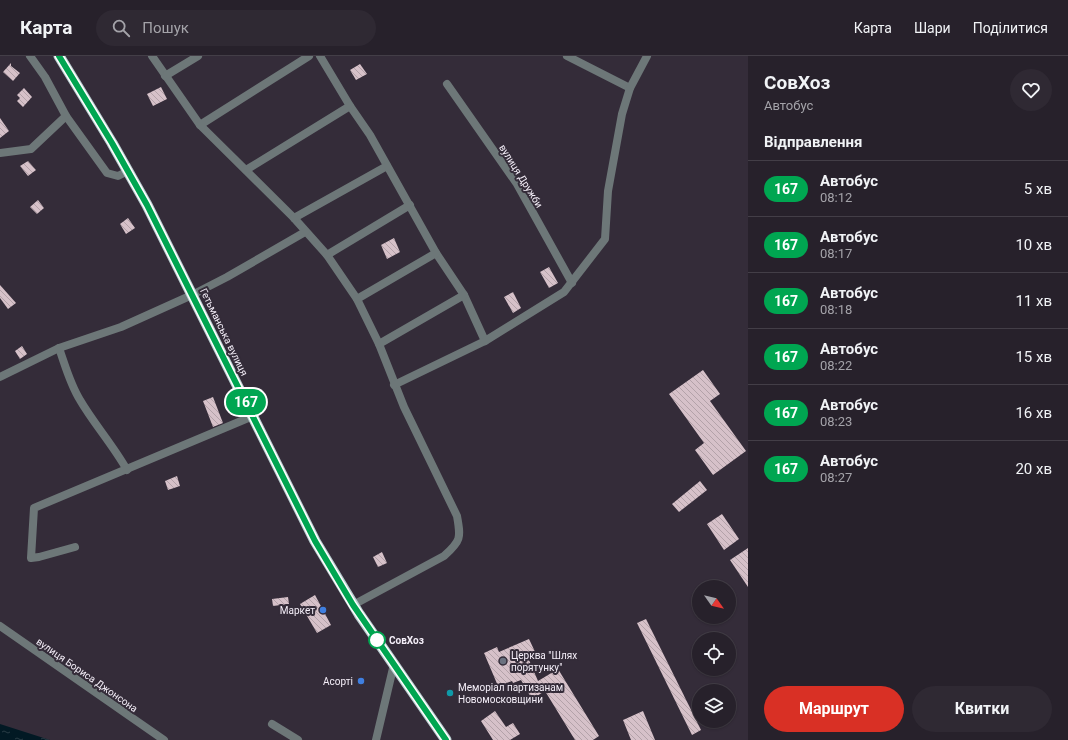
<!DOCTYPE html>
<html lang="uk">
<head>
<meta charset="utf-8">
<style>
	:root { --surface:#27212b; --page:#2f2933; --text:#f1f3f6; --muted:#a4a3a9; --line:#433e47; --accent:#d93025 }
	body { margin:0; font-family:Roboto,sans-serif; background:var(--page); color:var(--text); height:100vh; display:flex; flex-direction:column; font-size:15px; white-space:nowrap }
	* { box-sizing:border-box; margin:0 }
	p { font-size:13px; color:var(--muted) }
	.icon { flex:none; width:22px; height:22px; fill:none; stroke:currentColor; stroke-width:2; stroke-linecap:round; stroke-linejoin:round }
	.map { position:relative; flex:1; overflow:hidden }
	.panel { display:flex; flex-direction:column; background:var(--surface); width:320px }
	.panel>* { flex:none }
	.badge { padding:0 8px; border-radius:13px; font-size:14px; line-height:26px }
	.needle { width:26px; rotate:124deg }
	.controls { position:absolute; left:692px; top:524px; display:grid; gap:8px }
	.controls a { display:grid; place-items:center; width:44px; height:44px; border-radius:50%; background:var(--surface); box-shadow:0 1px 3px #0004,0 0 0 1px var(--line); font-size:20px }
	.map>.badge { position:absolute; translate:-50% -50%; box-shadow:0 0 0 2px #fff }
	h2 { padding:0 16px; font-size:15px; line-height:36px }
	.round { display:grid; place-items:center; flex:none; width:42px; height:42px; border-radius:21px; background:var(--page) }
	.headline { display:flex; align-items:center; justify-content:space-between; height:68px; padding:0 16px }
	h1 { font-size:19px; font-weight:700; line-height:30px }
	.button { display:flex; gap:8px; margin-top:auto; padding:8px 16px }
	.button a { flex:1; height:46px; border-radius:24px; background:var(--accent); color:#fff; font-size:16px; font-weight:700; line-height:46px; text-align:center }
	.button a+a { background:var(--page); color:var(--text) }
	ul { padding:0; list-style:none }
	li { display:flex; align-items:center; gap:12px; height:56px; padding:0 16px; border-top:1px solid var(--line) }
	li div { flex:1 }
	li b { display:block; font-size:15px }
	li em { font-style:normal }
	li .badge { min-width:44px; font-weight:700; text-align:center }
	header { display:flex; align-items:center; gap:24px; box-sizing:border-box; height:56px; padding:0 20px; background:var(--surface); border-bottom:1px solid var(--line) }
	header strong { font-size:19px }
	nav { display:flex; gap:22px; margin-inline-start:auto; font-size:14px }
	.search { width:280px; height:36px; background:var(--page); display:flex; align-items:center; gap:10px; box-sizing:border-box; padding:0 14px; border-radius:22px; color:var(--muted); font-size:15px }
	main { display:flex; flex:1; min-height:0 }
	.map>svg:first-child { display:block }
	.water { fill:url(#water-ripples) }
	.building { fill:url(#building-back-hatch) }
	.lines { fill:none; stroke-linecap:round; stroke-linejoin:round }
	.minor { stroke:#6d7778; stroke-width:8 }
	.trunk { stroke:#b6ccce; stroke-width:11 }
	.line-casing { stroke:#fff; stroke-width:9 }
	.line { stroke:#00a651; stroke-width:6 }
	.shop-dot { fill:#3f7fe0; stroke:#342c39; stroke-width:1.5 }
	.stop-dot { fill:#fff; stroke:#00a651; stroke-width:2 }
	.worship-dot { fill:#6b7280; stroke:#342c39; stroke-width:1.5 }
	.culture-dot { fill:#0f9aa8; stroke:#342c39; stroke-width:1.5 }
	.labels { text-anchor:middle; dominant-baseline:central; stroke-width:4; stroke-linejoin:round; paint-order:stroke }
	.street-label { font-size:10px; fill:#f4eef8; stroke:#342c39 }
	.poi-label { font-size:10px; fill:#f4eef8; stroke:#342c39; text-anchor:end }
	.stop-label { font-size:10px; font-weight:bold; fill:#f4eef8; stroke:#342c39; text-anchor:start }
</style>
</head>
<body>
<header>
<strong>Карта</strong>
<div class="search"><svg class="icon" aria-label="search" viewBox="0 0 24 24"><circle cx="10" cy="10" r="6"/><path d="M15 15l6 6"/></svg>Пошук</div>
<nav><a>Карта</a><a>Шари</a><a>Поділитися</a></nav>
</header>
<main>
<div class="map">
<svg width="748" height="684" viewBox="0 0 748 684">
	<defs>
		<pattern id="water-ripples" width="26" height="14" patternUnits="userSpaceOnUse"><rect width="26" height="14" fill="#021924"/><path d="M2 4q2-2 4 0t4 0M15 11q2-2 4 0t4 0" fill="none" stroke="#283b45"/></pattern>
		<pattern id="building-back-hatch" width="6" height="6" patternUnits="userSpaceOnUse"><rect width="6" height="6" fill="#d6c1c9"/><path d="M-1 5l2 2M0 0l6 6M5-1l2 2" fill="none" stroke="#b3a2a9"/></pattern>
	</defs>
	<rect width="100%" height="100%" fill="#342c39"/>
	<polygon class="water" points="0,668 50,684 0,684"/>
	<g class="building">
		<polygon points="11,7 11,10 20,17 13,25 3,16"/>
		<polygon points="360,8 367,18 356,24 350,14"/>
		<polygon points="161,31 167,43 153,50 147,38"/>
		<polygon points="24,32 32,41 23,51 17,45 20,42 17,39"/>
		<polygon points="0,62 9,75 0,82"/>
		<polygon points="28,105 36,114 28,120 20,110"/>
		<polygon points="38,144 44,152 37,158 30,151"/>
		<polygon points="128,162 135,172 126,178 120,168"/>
		<polygon points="394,182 400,196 387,203 381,189"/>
		<polygon points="549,211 558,227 549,232 540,216"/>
		<polygon points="0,229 16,247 8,253 0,242"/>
		<polygon points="513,236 521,252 513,257 504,241"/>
		<polygon points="22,290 27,298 20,303 15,295"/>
		<polygon points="703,314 720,338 710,345 746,395 713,419 695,394 704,387 669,338"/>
		<polygon points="213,341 223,367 213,371 203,345"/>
		<polygon points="177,420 180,430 168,434 165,425"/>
		<polygon points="700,425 707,434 679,456 672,448"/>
		<polygon points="722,458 739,483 724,494 707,468"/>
		<polygon points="748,492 748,531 730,504"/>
		<polygon points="382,496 387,507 378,511 373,501"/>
		<polygon points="315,539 331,569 317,577 300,548"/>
		<polygon points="288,541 289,548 273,550 272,543"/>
		<polygon points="646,563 701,674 692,679 637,567"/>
		<polygon points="529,583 537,600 529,604 538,625 558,613 599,680 593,684 575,684 545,635 532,643 521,624 513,627 512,625 498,630 484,597 497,591 499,596"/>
		<polygon points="495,655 506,671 513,667 520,678 510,684 493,684 481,665"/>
		<polygon points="643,655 655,684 631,684 623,664"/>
	</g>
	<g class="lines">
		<g class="minor">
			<polyline points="30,0 45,21 66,60 107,117 118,120 128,115"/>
			<path d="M152,0L200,69L294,162L327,199L357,243L379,288L404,351L457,460C461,482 461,485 444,500L353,549"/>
			<polyline points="320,0 350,50 370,79 436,197 464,239 485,285"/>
			<polyline points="567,0 630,32"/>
			<polyline points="165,20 198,0"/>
			<polyline points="447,28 517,128 572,227"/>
			<polyline points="200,69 309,0"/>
			<polyline points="0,97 31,93 66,60"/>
			<polyline points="246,114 350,50"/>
			<polyline points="294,162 387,110"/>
			<polyline points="327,199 410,149"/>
			<polyline points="357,243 436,197"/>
			<polyline points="379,288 464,239"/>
			<path d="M59,292C65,309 70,328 80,344C94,368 113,389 127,414"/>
			<polyline points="0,321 59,292 121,271 192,239 227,221 305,176"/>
			<polyline points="394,329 485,285 564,236 605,183 608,135 622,58 630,32 647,0"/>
			<polyline points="75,491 39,501 31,502 34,452 253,360"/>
			<polyline points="0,570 164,684"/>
			<polyline points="272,668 298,684"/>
			<polyline points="376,684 394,608"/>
		</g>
		<polyline class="trunk" points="59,0 112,87 147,149 315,485 359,558 446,684"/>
	</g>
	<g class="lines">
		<defs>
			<polyline id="line" points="59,0 112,87 147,149 315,485 353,549 446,684"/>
		</defs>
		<use href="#line" class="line-casing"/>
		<use href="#line" class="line"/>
	</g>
	<g class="shop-dot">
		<circle cx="323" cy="554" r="4"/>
		<circle cx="361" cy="625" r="4"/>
	</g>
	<circle class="stop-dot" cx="377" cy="584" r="8"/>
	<circle class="worship-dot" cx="503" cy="605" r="4"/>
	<circle class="culture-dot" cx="450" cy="637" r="4"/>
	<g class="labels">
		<g class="street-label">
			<text transform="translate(521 120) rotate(58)">вулиця Дружби</text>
			<text transform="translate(224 276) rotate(64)">Гетьманська вулиця</text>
			<text transform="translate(87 619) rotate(35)">вулиця Бориса Джонсона</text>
		</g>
		<g class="poi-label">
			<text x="315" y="554">Маркет</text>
			<text x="511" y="599" text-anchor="start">Церква "Шлях<tspan x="511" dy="12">порятунку"</tspan></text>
			<text x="353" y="625">Асорті</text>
			<text x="458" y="631" text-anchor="start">Меморіал партизанам<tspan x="458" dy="12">Новомосковщини</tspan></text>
		</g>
		<g class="stop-label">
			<text x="389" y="584">СовХоз</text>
		</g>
	</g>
</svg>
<div class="controls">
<a><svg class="needle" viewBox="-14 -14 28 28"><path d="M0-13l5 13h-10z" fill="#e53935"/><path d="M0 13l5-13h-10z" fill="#a4a3a9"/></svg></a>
<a><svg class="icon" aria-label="locate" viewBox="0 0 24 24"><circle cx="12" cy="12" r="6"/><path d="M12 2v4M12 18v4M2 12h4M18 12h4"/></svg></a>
<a><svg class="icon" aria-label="layers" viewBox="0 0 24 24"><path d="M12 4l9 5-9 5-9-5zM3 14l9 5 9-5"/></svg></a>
</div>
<b class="badge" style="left:246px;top:346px;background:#00a651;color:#fff">167</b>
</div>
<section class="panel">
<div class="headline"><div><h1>СовХоз</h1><p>Автобус</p></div><a class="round"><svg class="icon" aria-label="heart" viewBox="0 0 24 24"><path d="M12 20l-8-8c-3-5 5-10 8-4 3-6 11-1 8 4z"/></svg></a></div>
<h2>Відправлення</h2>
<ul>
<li><span class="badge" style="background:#00a651;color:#fff">167</span><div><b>Автобус</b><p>08:12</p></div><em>5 хв</em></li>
<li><span class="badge" style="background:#00a651;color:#fff">167</span><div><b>Автобус</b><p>08:17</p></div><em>10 хв</em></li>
<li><span class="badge" style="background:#00a651;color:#fff">167</span><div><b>Автобус</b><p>08:18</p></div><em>11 хв</em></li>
<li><span class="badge" style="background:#00a651;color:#fff">167</span><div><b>Автобус</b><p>08:22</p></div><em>15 хв</em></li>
<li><span class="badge" style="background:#00a651;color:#fff">167</span><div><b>Автобус</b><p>08:23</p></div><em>16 хв</em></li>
<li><span class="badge" style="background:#00a651;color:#fff">167</span><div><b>Автобус</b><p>08:27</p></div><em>20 хв</em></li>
</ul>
<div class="button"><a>Маршрут</a><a>Квитки</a></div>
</section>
</main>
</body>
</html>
